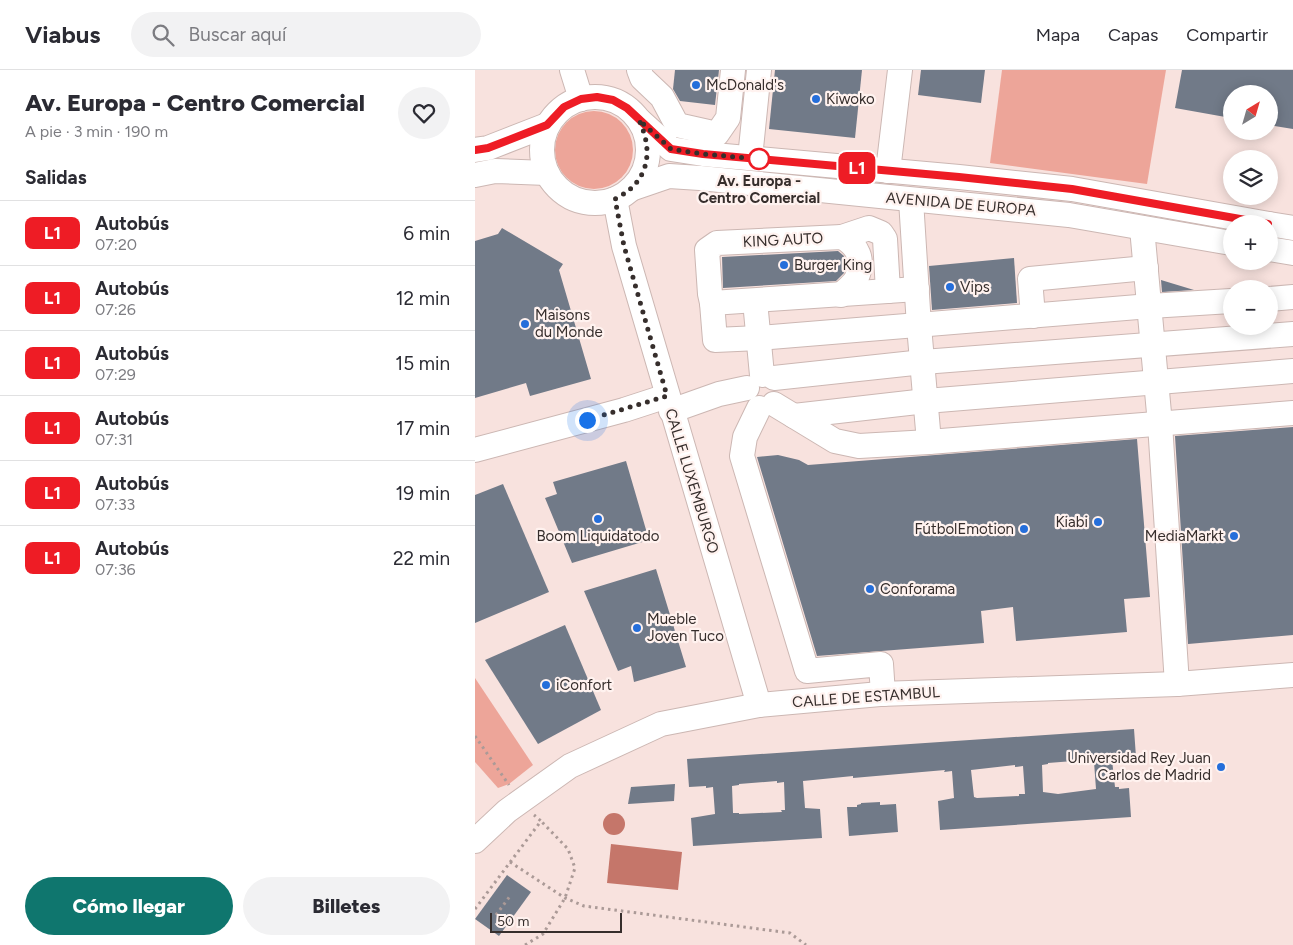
<!DOCTYPE html>
<html lang="es">
<head>
<meta charset="utf-8">
<style>
	:root { --surface:#fff; --page:#f2f2f3; --text:#2b2b33; --muted:#7c7c81; --line:#e1e1e2; --accent:#0f766e }
	body { margin:0; font-family:Figtree,sans-serif; background:var(--page); color:var(--text); height:100vh; display:flex; flex-direction:column; font-size:19px; white-space:nowrap }
	* { box-sizing:border-box; margin:0 }
	p { font-size:16px; color:var(--muted) }
	.icon { flex:none; width:28px; height:28px; fill:none; stroke:currentColor; stroke-width:2; stroke-linecap:round; stroke-linejoin:round }
	.map { position:relative; flex:1; overflow:hidden }
	.details { display:flex; flex-direction:column; background:var(--surface); width:475px }
	.details>* { flex:none }
	.badge { padding:0 10px; border-radius:8px; font-size:18px; line-height:32px }
	.needle { width:32px; rotate:37deg }
	.fabs { position:absolute; left:748px; top:15px; display:grid; gap:10px }
	.fabs a { display:grid; place-items:center; width:55px; height:55px; border-radius:50%; background:var(--surface); box-shadow:0 2px 12px #0003; font-size:25px }
	.scale { position:absolute; left:15px; bottom:12px; width:132px; box-sizing:border-box; padding-left:5px; border:2px solid #362e2c; border-top:0; font-size:14px; line-height:18px; white-space:nowrap; color:#362e2c; -webkit-text-stroke:4px #fff2ef; paint-order:stroke }
	.you { position:absolute; width:25px; height:25px; margin:-12px; border:4px solid #fff; border-radius:50%; background:#1a73e8; box-shadow:0 0 0 8px #1a73e833 }
	.map>.badge { position:absolute; translate:-50% -50%; box-shadow:0 0 0 2px #fff }
	h2 { padding:0 25px; font-size:19px; line-height:45px }
	.round { display:grid; place-items:center; flex:none; width:52px; height:52px; border-radius:26px; background:var(--page) }
	.summary { display:flex; align-items:center; justify-content:space-between; height:85px; padding:0 25px }
	h1 { font-size:24px; font-weight:800; line-height:38px }
	.button { display:flex; gap:10px; margin-top:auto; padding:10px 25px }
	.button a { flex:1; height:58px; border-radius:30px; background:var(--accent); color:#fff; font-size:20px; font-weight:800; line-height:58px; text-align:center }
	.button a+a { background:var(--page); color:var(--text) }
	ul { padding:0; list-style:none }
	li { display:flex; align-items:center; gap:15px; height:65px; padding:0 25px; border-top:1px solid var(--line) }
	li div { flex:1 }
	li b { display:block; font-size:19px }
	li em { font-style:normal }
	li .badge { min-width:55px; font-weight:700; text-align:center }
	header { display:flex; align-items:center; gap:30px; box-sizing:border-box; height:70px; padding:0 25px; background:var(--surface); border-bottom:1px solid var(--line) }
	header strong { font-size:24px }
	nav { display:flex; gap:28px; margin-inline-start:auto; font-size:18px }
	.search { width:350px; height:45px; background:var(--page); display:flex; align-items:center; gap:12px; box-sizing:border-box; padding:0 18px; border-radius:28px; color:var(--muted); font-size:19px }
	main { display:flex; flex:1; min-height:0 }
	.map>svg:first-child { display:block }
	.green { fill:#eda599 }
	.water { fill:#c5766a }
	.building { fill:#717a88; fill-rule:evenodd }
	.lines { fill:none; stroke-linecap:round; stroke-linejoin:round }
	.minor-casing { stroke:#ccb7b3; stroke-width:26 }
	.path { stroke:#ab9a97; stroke-width:3; stroke-dasharray:2.5 4; stroke-linecap:butt }
	.minor { stroke:#fff; stroke-width:24 }
	.line-casing { stroke:#fff; stroke-width:11 }
	.line { stroke:#ee1c25; stroke-width:8 }
	.walk { stroke:#362e2c; stroke-width:5; stroke-dasharray:0 9 }
	.poi-dot { fill:#256eda; stroke:#fff2ef; stroke-width:2 }
	.stop-dot { fill:#fff; stroke:#ee1c25; stroke-width:2.5 }
	.labels { text-anchor:middle; dominant-baseline:central; stroke-width:4.5; stroke-linejoin:round; paint-order:stroke }
	.poi-label { font-size:15px; fill:#362e2c; stroke:#fff2ef; text-anchor:start }
	.stop-label { font-size:15px; font-weight:bold; fill:#362e2c; stroke:#fff2ef }
	.street-label { font-size:15px; fill:#362e2c; stroke:#fff2ef }
</style>
</head>
<body>
<header>
<strong>Viabus</strong>
<div class="search"><svg class="icon" aria-label="search" viewBox="0 0 24 24"><circle cx="10" cy="10" r="6"/><path d="M15 15l6 6"/></svg>Buscar aquí</div>
<nav><a>Mapa</a><a>Capas</a><a>Compartir</a></nav>
</header>
<main>
<section class="details">
<div class="summary"><div><h1>Av. Europa - Centro Comercial</h1><p>A pie · 3 min · 190 m</p></div><a class="round"><svg class="icon" aria-label="heart" viewBox="0 0 24 24"><path d="M12 20l-8-8c-3-5 5-10 8-4 3-6 11-1 8 4z"/></svg></a></div>
<h2>Salidas</h2>
<ul>
<li><span class="badge" style="background:#ee1c25;color:#fff">L1</span><div><b>Autobús</b><p>07:20</p></div><em>6 min</em></li>
<li><span class="badge" style="background:#ee1c25;color:#fff">L1</span><div><b>Autobús</b><p>07:26</p></div><em>12 min</em></li>
<li><span class="badge" style="background:#ee1c25;color:#fff">L1</span><div><b>Autobús</b><p>07:29</p></div><em>15 min</em></li>
<li><span class="badge" style="background:#ee1c25;color:#fff">L1</span><div><b>Autobús</b><p>07:31</p></div><em>17 min</em></li>
<li><span class="badge" style="background:#ee1c25;color:#fff">L1</span><div><b>Autobús</b><p>07:33</p></div><em>19 min</em></li>
<li><span class="badge" style="background:#ee1c25;color:#fff">L1</span><div><b>Autobús</b><p>07:36</p></div><em>22 min</em></li>
</ul>
<div class="button"><a>Cómo llegar</a><a>Billetes</a></div>
</section>
<div class="map">
<svg width="818" height="875" viewBox="0 0 818 875">
	<rect width="100%" height="100%" fill="#f8e2de"/>
	<g class="green">
		<polygon points="527,0 691,0 672,114 515,93"/>
		<circle cx="119" cy="80" r="39"/>
		<polygon points="0,608 58,695 34,714 23,718 0,692"/>
	</g>
	<g class="water">
		<circle cx="139" cy="754" r="11"/>
		<polygon points="136,774 207,782 203,820 132,813"/>
	</g>
	<g class="building">
		<polygon points="200,0 244,0 240,35 205,31 198,19"/>
		<polygon points="300,0 387,0 380,68 294,59"/>
		<polygon points="446,0 510,0 506,33 443,25"/>
		<polygon points="707,0 818,0 818,59 794,55 794,24 756,24 756,48 700,38"/>
		<polygon points="27,158 88,194 84,200 116,309 55,326 51,313 0,328 0,171 23,164"/>
		<polygon points="363,181 369,186 371,194 369,203 361,211 248,218 247,187"/>
		<polygon points="539,188 542,233 457,240 454,196"/>
		<polygon points="686,210 719,220 687,222"/>
		<polygon points="818,357 818,565 713,574 700,366"/>
		<polygon points="662,369 675,527 649,529 652,562 541,571 538,537 506,541 509,573 342,586 282,387 303,385 324,390 333,395"/>
		<polygon points="151,391 174,470 97,493 70,428 82,424 78,412"/>
		<polygon points="28,414 74,522 0,553 0,425"/>
		<polygon points="181,499 211,597 159,612 156,596 143,601 109,521"/>
		<polygon points="90,555 126,640 63,674 10,590"/>
		<path d="M659,659L661,687L637,690L640,717H644V719L654,718L656,747L465,760L463,731L479,728L477,701L469,702L470,700L378,708V706L328,711L330,738L345,739L347,768L218,776L216,748L240,744L238,717L231,718V716L214,717L212,689ZM611,690V692H619L621,719L583,724L568,722L567,695L573,694V693ZM540,695V697L548,696L550,724H544V726L502,728L499,727L496,700ZM302,711V713L309,712L310,740H306L307,742L264,744V743H258L257,716L264,715V714Z"/>
		<polygon points="200,714 199,731 153,734 156,717"/>
		<polygon points="405,732 405,735 421,734 423,762 374,766 372,737 382,737 382,735 386,734 386,733"/>
		<polygon points="32,805 56,822 24,866 0,849"/>
	</g>
	<g class="lines">
		<defs>
			<g id="minor">
				<polyline points="97,0 106,29"/>
				<polyline points="164,0 167,8 187,27 202,55 242,64 253,48 258,0"/>
				<circle cx="120" cy="80" r="53"/>
				<polyline points="164,50 196,79 228,84 484,107 597,119 794,154"/>
				<polyline points="0,80 13,78 72,55"/>
				<polyline points="275,88 284,0"/>
				<polyline points="413,101 425,0"/>
				<polyline points="0,105 20,101 72,103"/>
				<polyline points="156,119 194,106 225,108 594,145 756,173"/>
				<polyline points="140,129 149,176 284,635"/>
				<polyline points="436,130 444,256 454,372"/>
				<polyline points="794,154 818,158"/>
				<polyline points="667,158 685,354 702,614"/>
				<polyline points="367,167 394,158 406,163 410,169 413,221"/>
				<polyline points="794,179 818,183"/>
				<polyline points="442,219 237,233 240,270 284,268 675,236 756,231"/>
				<polyline points="794,229 818,227"/>
				<polyline points="280,231 287,305"/>
				<path d="M237,233L235,224L232,180L242,173L367,167C383,176 389,189 382,207C380,213 371,220 366,225"/>
				<polyline points="558,246 555,209 671,198"/>
				<polyline points="299,308 448,292 818,264"/>
				<polyline points="299,334 360,371 384,376 454,372 818,343"/>
				<polyline points="284,338 270,367 267,386 332,601 406,594 408,624"/>
				<polyline points="196,341 244,324 272,318"/>
				<polyline points="319,346 451,331 818,301"/>
				<polyline points="0,380 149,340 192,326"/>
				<polyline points="0,771 32,741 95,696 186,654 284,635 405,624 702,614 818,605"/>
			</g>
		</defs>
		<use href="#minor" class="minor-casing"/>
		<g class="path">
			<polyline points="0,666 34,715"/>
			<polyline points="35,792 90,828 109,836 315,863 331,875"/>
			<polyline points="0,839 66,751 59,745"/>
			<polyline points="21,845 35,826"/>
			<polyline points="50,875 68,864 90,828 100,798 93,779 66,751"/>
		</g>
		<use href="#minor" class="minor"/>
	</g>
	<g class="lines">
		<defs>
			<polyline id="line" points="0,80 13,78 72,55 89,37 106,29 122,27 138,30 152,38 196,79 228,84 484,107 597,119 793,154"/>
		</defs>
		<use href="#line" class="line-casing"/>
		<use href="#line" class="line"/>
		<path class="walk" d="M112,350L192,326L149,176L140,129C174,112 179,82 164,50L196,79L228,84L284,89"/>
	</g>
	<g class="poi-dot">
		<circle cx="221" cy="15" r="5"/>
		<circle cx="341" cy="29" r="5"/>
		<circle cx="309" cy="195" r="5"/>
		<circle cx="475" cy="217" r="5"/>
		<circle cx="50" cy="254" r="5"/>
		<circle cx="123" cy="449" r="5"/>
		<circle cx="623" cy="452" r="5"/>
		<circle cx="549" cy="459" r="5"/>
		<circle cx="759" cy="466" r="5"/>
		<circle cx="395" cy="519" r="5"/>
		<circle cx="162" cy="558" r="5"/>
		<circle cx="71" cy="615" r="5"/>
		<circle cx="746" cy="697" r="5"/>
	</g>
	<circle class="stop-dot" cx="284" cy="89" r="10"/>
	<g class="labels">
		<g class="poi-label">
			<text x="231" y="15">McDonald's</text>
			<text x="351" y="29">Kiwoko</text>
			<text x="319" y="195">Burger King</text>
			<text x="485" y="217">Vips</text>
			<text x="60" y="245">Maisons<tspan x="60" dy="17">du Monde</tspan></text>
			<text x="613" y="452" text-anchor="end">Kiabi</text>
			<text x="539" y="459" text-anchor="end">FútbolEmotion</text>
			<text x="123" y="466" text-anchor="middle">Boom Liquidatodo</text>
			<text x="749" y="466" text-anchor="end">MediaMarkt</text>
			<text x="405" y="519">Conforama</text>
			<text x="172" y="549">Mueble<tspan x="172" dy="17">Joven Tuco</tspan></text>
			<text x="81" y="615">iConfort</text>
			<text x="736" y="688" text-anchor="end">Universidad Rey Juan<tspan x="736" dy="17">Carlos de Madrid</tspan></text>
		</g>
		<g class="stop-label">
			<text x="284" y="111">Av. Europa -<tspan x="284" dy="17">Centro Comercial</tspan></text>
		</g>
		<g class="street-label">
			<text transform="translate(486 134) rotate(5)">AVENIDA DE EUROPA</text>
			<text transform="translate(308 170) rotate(-3)">KING AUTO</text>
			<text transform="translate(217 411) rotate(73)">CALLE LUXEMBURGO</text>
			<text transform="translate(391 627) rotate(-4)">CALLE DE ESTAMBUL</text>
		</g>
	</g>
</svg>
<div class="fabs">
<a><svg class="needle" viewBox="-14 -14 28 28"><path d="M0-13l5 13h-10z" fill="#e53935"/><path d="M0 13l5-13h-10z" fill="#7c7c81"/></svg></a>
<a><svg class="icon" aria-label="layers" viewBox="0 0 24 24"><path d="M12 4l9 5-9 5-9-5zM3 14l9 5 9-5"/></svg></a>
<a>+</a>
<a>−</a>
</div>
<div class="scale">50 m</div>
<div class="you" style="left:112px;top:350px"></div>
<b class="badge" style="left:382px;top:98px;background:#ee1c25;color:#fff">L1</b>
</div>
</main>
</body>
</html>
